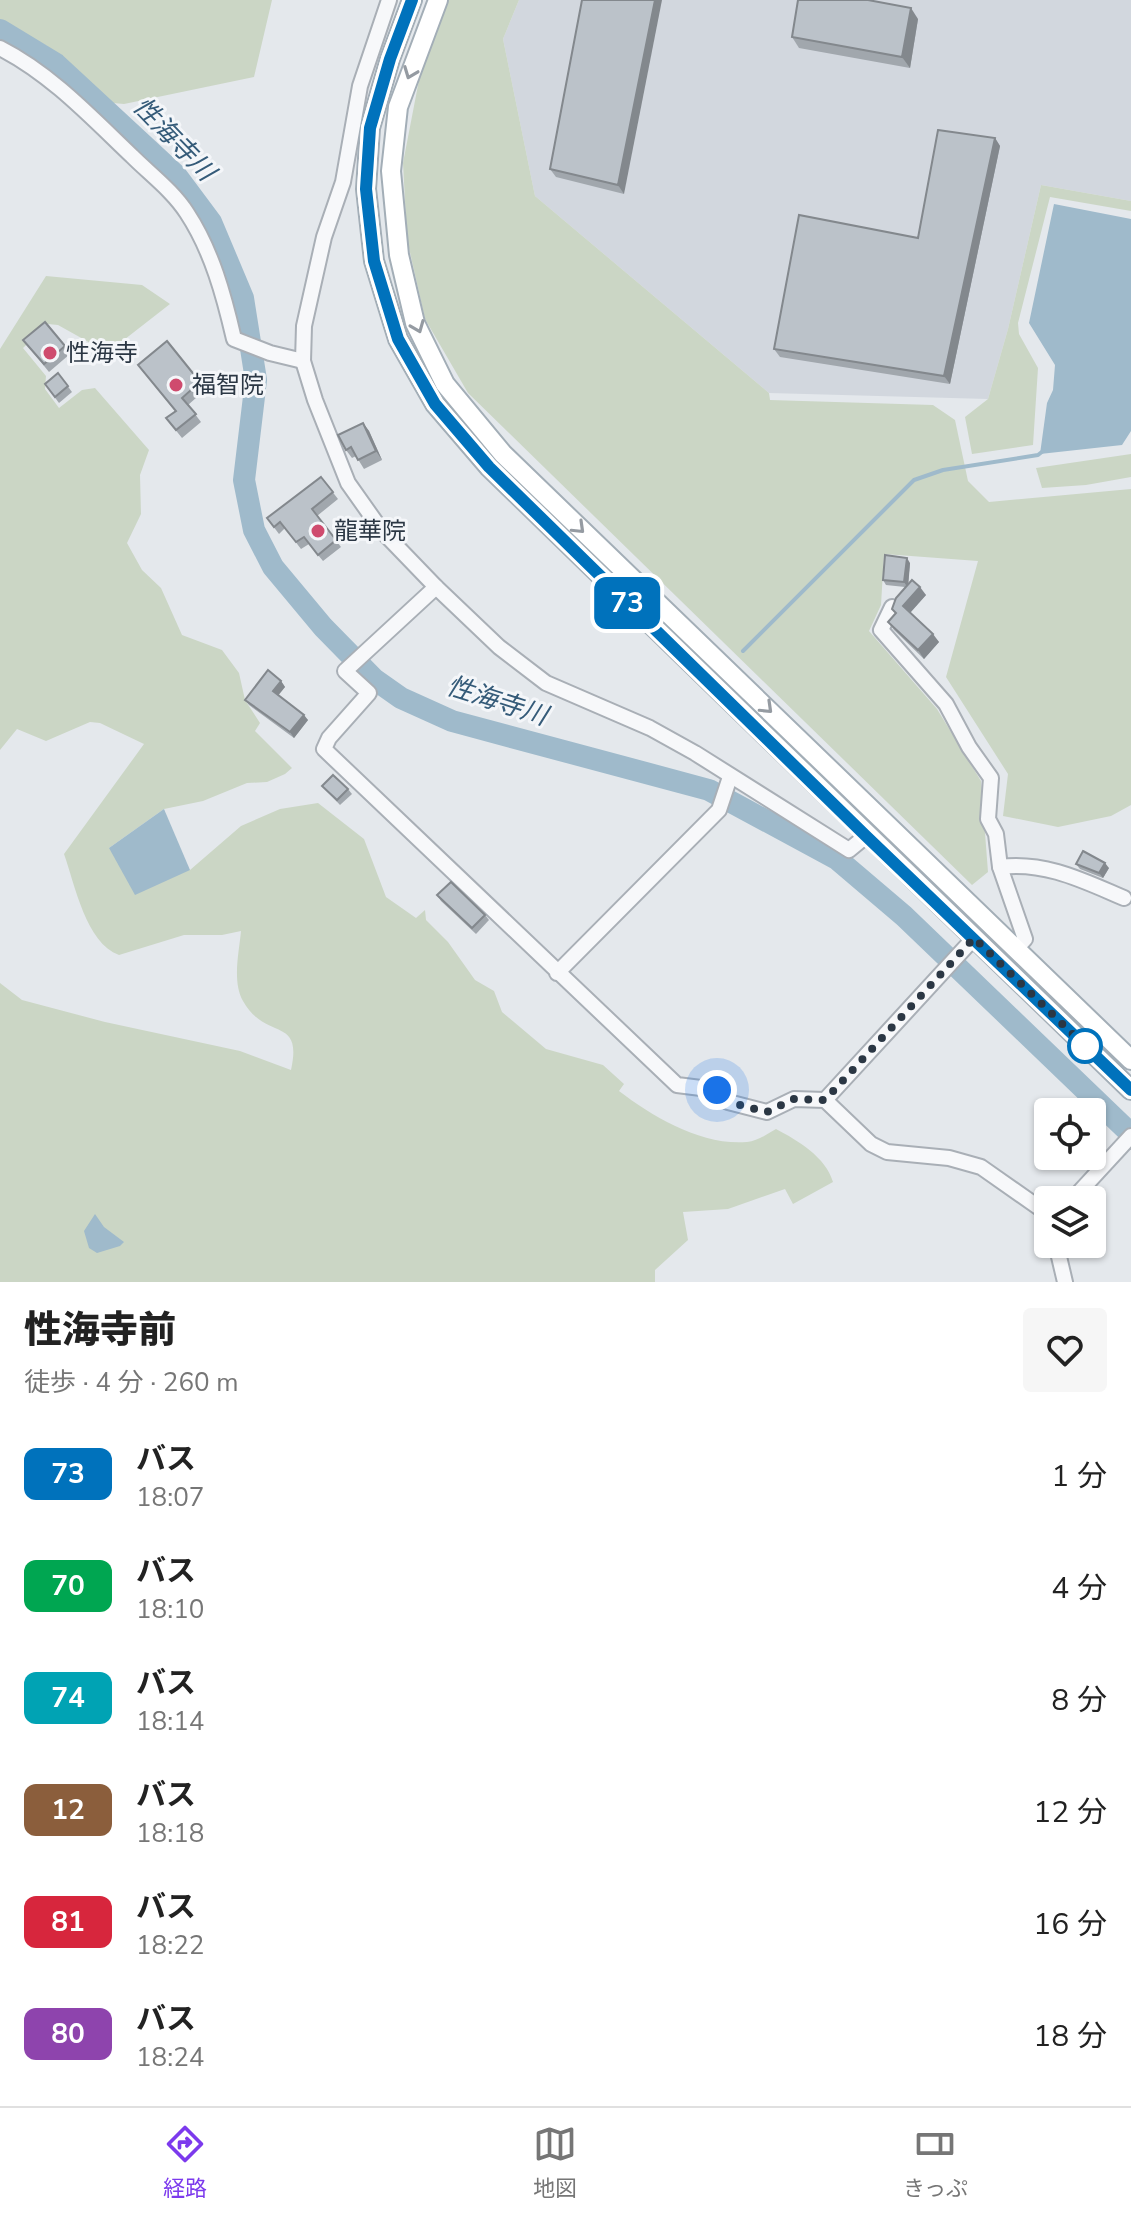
<!DOCTYPE html>
<html lang="ja">
<head>
<meta charset="utf-8">
<style>
	:root { --surface:#fff; --page:#f6f6f6; --text:#222; --muted:#767676; --line:#e0e0e0; --accent:#7c3aed }
	body { margin:0; font-family:"Nunito Sans","Noto Sans JP",sans-serif; background:var(--page); color:var(--text); height:100vh; display:flex; flex-direction:column; font-size:30px; white-space:nowrap }
	* { box-sizing:border-box; margin:0 }
	p { font-size:26px; color:var(--muted) }
	.icon { flex:none; width:44px; height:44px; fill:none; stroke:currentColor; stroke-width:2; stroke-linecap:round; stroke-linejoin:round }
	.map { position:relative; height:1282px; overflow:hidden }
	.side { display:flex; flex-direction:column; background:var(--surface); flex:1 }
	.side>* { flex:none }
	.badge { padding:0 16px; border-radius:12px; font-size:28px; line-height:52px }
	.buttons { position:absolute; left:1034px; top:1098px; display:grid; gap:16px }
	.buttons a { display:grid; place-items:center; width:72px; height:72px; border-radius:8px; background:var(--surface); box-shadow:0 2px 6px #0004; font-size:40px }
	.you { position:absolute; width:40px; height:40px; margin:-20px; border:6px solid #fff; border-radius:50%; background:#1a73e8; box-shadow:0 0 0 12px #1a73e833 }
	.map>.badge { position:absolute; translate:-50% -50%; box-shadow:0 0 0 4px #fff }
	.round { display:grid; place-items:center; flex:none; width:84px; height:84px; border-radius:8px; background:var(--page) }
	.headline { display:flex; align-items:center; justify-content:space-between; height:136px; padding:0 24px }
	h1 { font-size:38px; font-weight:800; line-height:60px }
	ul { padding:0; list-style:none }
	li { display:flex; align-items:center; gap:24px; height:112px; padding:0 24px }
	li div { flex:1 }
	li b { display:block; font-size:30px }
	li em { font-style:normal }
	li .badge { min-width:88px; font-weight:700; text-align:center }
	.dock { display:flex; justify-content:space-around; align-items:center; height:112px; border-top:2px solid var(--line); background:var(--surface); font-size:22px; color:var(--muted) }
	.dock a { display:grid; justify-items:center; gap:4px }
	.dock .current { color:var(--accent) }
	.map>svg:first-child { display:block }
	.built { fill:#d2d7de }
	.green { fill:#cbd6c5 }
	.water { fill:#9fbacb }
	.lines { fill:none; stroke-linecap:round; stroke-linejoin:round }
	.stream { stroke:#9fbacb; stroke-width:4 }
	.river { stroke:#9fbacb; stroke-width:22 }
	.minor-casing { stroke:#a9afb6; stroke-width:18 }
	.major-casing { stroke:#a3aeb7; stroke-width:22 }
	.minor { stroke:#f7f8fa; stroke-width:14 }
	.major { stroke:#fff; stroke-width:18 }
	.wall { fill:#a1a7ad }
	.shaded-wall { fill:#83888d }
	.building { fill:#bbc2c9; stroke:#83888d; stroke-width:2 }
	.oneway { stroke:#959ba2 }
	.line-casing { stroke:#fff; stroke-width:18 }
	.line { stroke:#0072bc; stroke-width:12 }
	.walk { stroke:#2b3744; stroke-width:8; stroke-dasharray:0 14.4 }
	.poi-dot { fill:#cf4b6e; stroke:#f4f6f9; stroke-width:3 }
	.stop-dot { fill:#fff; stroke:#0072bc; stroke-width:4 }
	.labels { text-anchor:middle; dominant-baseline:central; stroke-width:6; stroke-linejoin:round; paint-order:stroke }
	.poi-label { font-size:24px; fill:#2b3744; stroke:#f4f6f9; text-anchor:start }
	.water-label { font-size:26px; font-style:italic; fill:#355b79; stroke:#f4f6f9 }
</style>
</head>
<body>
<div class="map">
<svg width="1131" height="1282" viewBox="0 0 1131 1282">
	<rect width="100%" height="100%" fill="#e4e8ec"/>
	<polygon class="built" points="519,0 1131,0 1131,201 1041,185 1008,329 988,399 769,393 535,196 503,39"/>
	<g class="green">
		<polygon points="0,0 272,0 254,77 124,104 113,103 47,46 0,21"/>
		<polygon points="449,0 519,0 503,39 535,196 769,393 770,400 933,405 955,420 968,481 989,502 1131,489 1131,805 1111,816 1058,827 1003,816 1008,774 946,677 978,561 884,554 881,605 869,631 937,709 981,781 988,872 972,885 468,393 425,319 407,239 403,163 419,80"/>
		<polygon points="1041,185 1131,201 1131,211 1050,197 1018,323 1019,334 1038,368 1033,445 972,454 965,417 988,399 1008,329"/>
		<path d="M46,276L142,285L170,304L111,350L101,349L58,325L48,324L23,348L46,376L45,389L59,408L82,390L95,388L149,450L140,475L141,514L127,543L142,570L161,588L182,635L222,650L239,673L245,700L260,723L255,731L292,768L285,774L267,782L247,783L203,801L164,809L109,848L190,870L241,826L280,809L318,803L364,839L386,897L416,918L425,910L426,920L448,942L475,980L494,991L502,1012L546,1049L603,1065L624,1084L619,1091C653,1117 702,1146 747,1142C758,1141 767,1134 776,1129C797,1140 826,1157 833,1182L793,1204L785,1189L728,1209L683,1212L688,1240L655,1270V1282H0V983L22,1000L105,1022L240,1051L291,1070C303,1015 266,1042 243,1001C232,981 239,953 241,931L222,935H184L119,955C86,943 75,885 64,854L144,744L100,723L90,722L46,741L17,729L0,750V349Z"/>
		<polygon points="1131,454 1131,477 1086,485 1042,488 1036,468"/>
	</g>
	<g class="water">
		<polygon points="1054,204 1131,219 1131,431 1122,445 1040,454 1047,403 1053,390 1055,365 1029,323"/>
		<polygon points="164,809 190,870 135,895 109,848"/>
		<polygon points="95,1214 104,1227 124,1242 120,1246 97,1253 89,1248 84,1231"/>
	</g>
	<g class="lines">
		<polyline class="stream" points="743,651 914,480 943,470 1038,455 1043,451"/>
		<polyline class="river" points="0,30 56,64 176,175 211,222 243,298 256,380 244,480 254,530 273,567 323,627 374,679 401,698 452,721 709,790 837,859 904,916 1131,1134"/>
		<defs>
			<g id="minor">
				<polyline points="389,0 360,86 343,182 324,237 304,326 303,361 315,400 348,483 382,531 436,587 499,647 546,683 650,728 695,753 849,850 866,836"/>
				<path d="M0,48C51,74 91,117 132,156C150,174 173,191 187,213C212,251 224,296 234,339L270,353L303,361"/>
				<polyline points="436,587 345,671 369,693 329,738 324,749 677,1085 717,1090 728,1102 767,1112 794,1099 825,1100 871,1144 887,1152 949,1158 981,1167 1048,1214"/>
				<polyline points="892,607 881,630 946,704 969,747 991,778 988,819 996,834 1000,867"/>
				<path d="M1016,949L1025,939L1000,867C1045,861 1084,881 1124,898"/>
				<polyline points="557,973 719,810 730,777"/>
				<polyline points="825,1100 974,938"/>
				<polyline points="1072,1200 1131,1136"/>
				<polyline points="1056,1244 1065,1282"/>
			</g>
			<g id="major">
				<polyline points="412,0 390,59 370,128 366,189 374,261 398,339 435,404 489,467 1131,1090"/>
				<polyline points="438,0 398,107 391,171 399,255 415,323 445,384 503,454 1131,1060"/>
			</g>
		</defs>
		<use href="#minor" class="minor-casing"/>
		<use href="#major" class="major-casing"/>
		<use href="#minor" class="minor"/>
		<use href="#major" class="major"/>
	</g>
	<g class="wall">
		<polygon points="582,0 624,194 556,177 550,169"/>
		<polygon points="918,19 910,68 799,48 792,37"/>
		<polygon points="995,138 1000,146 950,384 780,357 774,349 918,238"/>
		<polygon points="23,340 65,346 70,354 49,372"/>
		<polygon points="138,365 200,382 205,390 188,405 201,422 182,438 166,418 175,411"/>
		<polygon points="58,373 72,392 59,403 45,384"/>
		<polygon points="363,423 369,431 382,460 364,469 356,456 352,458 346,450"/>
		<polygon points="321,477 338,499 317,516 341,547 323,561 309,544 301,549 285,528 279,534 267,518"/>
		<polygon points="910,563 908,584 926,595 910,613 939,642 924,659 894,630 888,622 895,613 892,609 905,587 886,585 883,580"/>
		<polygon points="281,681 285,687 278,695 308,720 294,738 249,705 245,700"/>
		<polygon points="322,786 348,789 352,794 340,805"/>
		<polygon points="1076,864 1109,868 1103,878 1080,869"/>
		<polygon points="437,895 485,915 489,920 476,934 441,901"/>
	</g>
	<g class="shaded-wall">
		<polygon points="655,0 662,0 624,194 618,185"/>
		<polygon points="911,8 918,19 910,68 902,57"/>
		<polygon points="995,138 1000,146 950,384 944,376"/>
		<polygon points="363,423 369,431 382,460 376,451"/>
		<polygon points="907,558 910,563 908,588 904,582"/>
		<polygon points="920,587 926,595 909,614 903,606"/>
		<polygon points="933,634 939,642 924,659 918,650"/>
		<polygon points="281,681 285,687 277,697 273,691"/>
		<polygon points="304,715 308,720 294,738 290,732"/>
		<polygon points="1105,863 1109,868 1103,878 1099,873"/>
	</g>
	<g class="building">
		<polygon points="582,0 655,0 618,185 550,169"/>
		<polygon points="798,0 868,0 911,8 902,57 792,37"/>
		<polygon points="938,130 995,138 944,376 774,349 799,215 918,238"/>
		<polygon points="45,322 65,346 44,364 23,340"/>
		<polygon points="167,341 200,382 182,398 196,414 176,430 166,418 176,411 138,365"/>
		<polygon points="58,373 68,386 55,397 45,384"/>
		<polygon points="363,423 376,451 358,460 351,447 346,450 338,435"/>
		<polygon points="321,477 333,492 312,509 336,540 318,555 304,537 296,542 280,522 274,527 267,518"/>
		<polygon points="885,555 907,558 904,582 883,580"/>
		<polygon points="912,580 920,587 903,606 933,634 918,650 888,622 896,613 892,609 896,598"/>
		<polygon points="268,670 281,681 273,691 304,715 290,732 245,700"/>
		<polygon points="333,775 348,789 337,800 322,786"/>
		<polygon points="1083,851 1105,863 1099,873 1076,864"/>
		<polygon points="451,882 485,915 472,928 437,895"/>
	</g>
	<defs><path id="oneway-chevron" d="M-2-3.5L2.5 0L-2 3.5" fill="none" stroke-width="1.6" stroke-linecap="round" stroke-linejoin="round" transform="scale(2)"/></defs>
	<g class="oneway">
		<use href="#oneway-chevron" transform="translate(410 73) rotate(111)"/>
		<use href="#oneway-chevron" transform="translate(418 327) rotate(68)"/>
		<use href="#oneway-chevron" transform="translate(579 528) rotate(44)"/>
		<use href="#oneway-chevron" transform="translate(767 708) rotate(44)"/>
	</g>
	<g class="lines">
		<defs>
			<polyline id="line" points="412,0 390,59 370,128 366,189 374,261 398,339 435,404 489,467 866,836 1131,1090"/>
		</defs>
		<use href="#line" class="line-casing"/>
		<use href="#line" class="line"/>
		<polyline class="walk" points="717,1090 728,1102 767,1112 794,1099 825,1100 974,938 1085,1046"/>
	</g>
	<g class="poi-dot">
		<circle cx="50" cy="353" r="8"/>
		<circle cx="176" cy="385" r="8"/>
		<circle cx="318" cy="531" r="8"/>
	</g>
	<circle class="stop-dot" cx="1085" cy="1046" r="16"/>
	<g class="labels">
		<g class="poi-label">
			<text x="66" y="353">性海寺</text>
			<text x="192" y="385">福智院</text>
			<text x="334" y="531">龍華院</text>
		</g>
		<g class="water-label">
			<text transform="translate(174 139) rotate(46)">性海寺川</text>
			<text transform="translate(497 701) rotate(18)">性海寺川</text>
		</g>
	</g>
</svg>
<div class="buttons">
<a><svg class="icon" aria-label="locate" viewBox="0 0 24 24"><circle cx="12" cy="12" r="6"/><path d="M12 2v4M12 18v4M2 12h4M18 12h4"/></svg></a>
<a><svg class="icon" aria-label="layers" viewBox="0 0 24 24"><path d="M12 4l9 5-9 5-9-5zM3 14l9 5 9-5"/></svg></a>
</div>
<div class="you" style="left:717px;top:1090px"></div>
<b class="badge" style="left:627px;top:603px;background:#0072bc;color:#fff">73</b>
</div>
<section class="side">
<div class="headline"><div><h1>性海寺前</h1><p>徒歩 · 4 分 · 260 m</p></div><a class="round"><svg class="icon" aria-label="heart" viewBox="0 0 24 24"><path d="M12 20l-8-8c-3-5 5-10 8-4 3-6 11-1 8 4z"/></svg></a></div>
<ul>
<li><span class="badge" style="background:#0072bc;color:#fff">73</span><div><b>バス</b><p>18:07</p></div><em>1 分</em></li>
<li><span class="badge" style="background:#00a651;color:#fff">70</span><div><b>バス</b><p>18:10</p></div><em>4 分</em></li>
<li><span class="badge" style="background:#00a3b4;color:#fff">74</span><div><b>バス</b><p>18:14</p></div><em>8 分</em></li>
<li><span class="badge" style="background:#8b5e3c;color:#fff">12</span><div><b>バス</b><p>18:18</p></div><em>12 分</em></li>
<li><span class="badge" style="background:#d7263d;color:#fff">81</span><div><b>バス</b><p>18:22</p></div><em>16 分</em></li>
<li><span class="badge" style="background:#8e44ad;color:#fff">80</span><div><b>バス</b><p>18:24</p></div><em>18 分</em></li>
</ul>
</section>
<nav class="dock">
<a class="current"><svg class="icon" aria-label="directions" viewBox="0 0 24 24"><path d="M12 3l9 9-9 9-9-9zM9 14v-3h6M13 9l2 2-2 2"/></svg>経路</a>
<a><svg class="icon" aria-label="map" viewBox="0 0 24 24"><path d="M3 6l6-2 6 2 6-2v14l-6 2-6-2-6 2zM9 4v14M15 6v14"/></svg>地図</a>
<a><svg class="icon" aria-label="tickets" viewBox="0 0 24 24"><path d="M3 7h18v10H3zM15 7v10"/></svg>きっぷ</a>
</nav>
</body>
</html>
